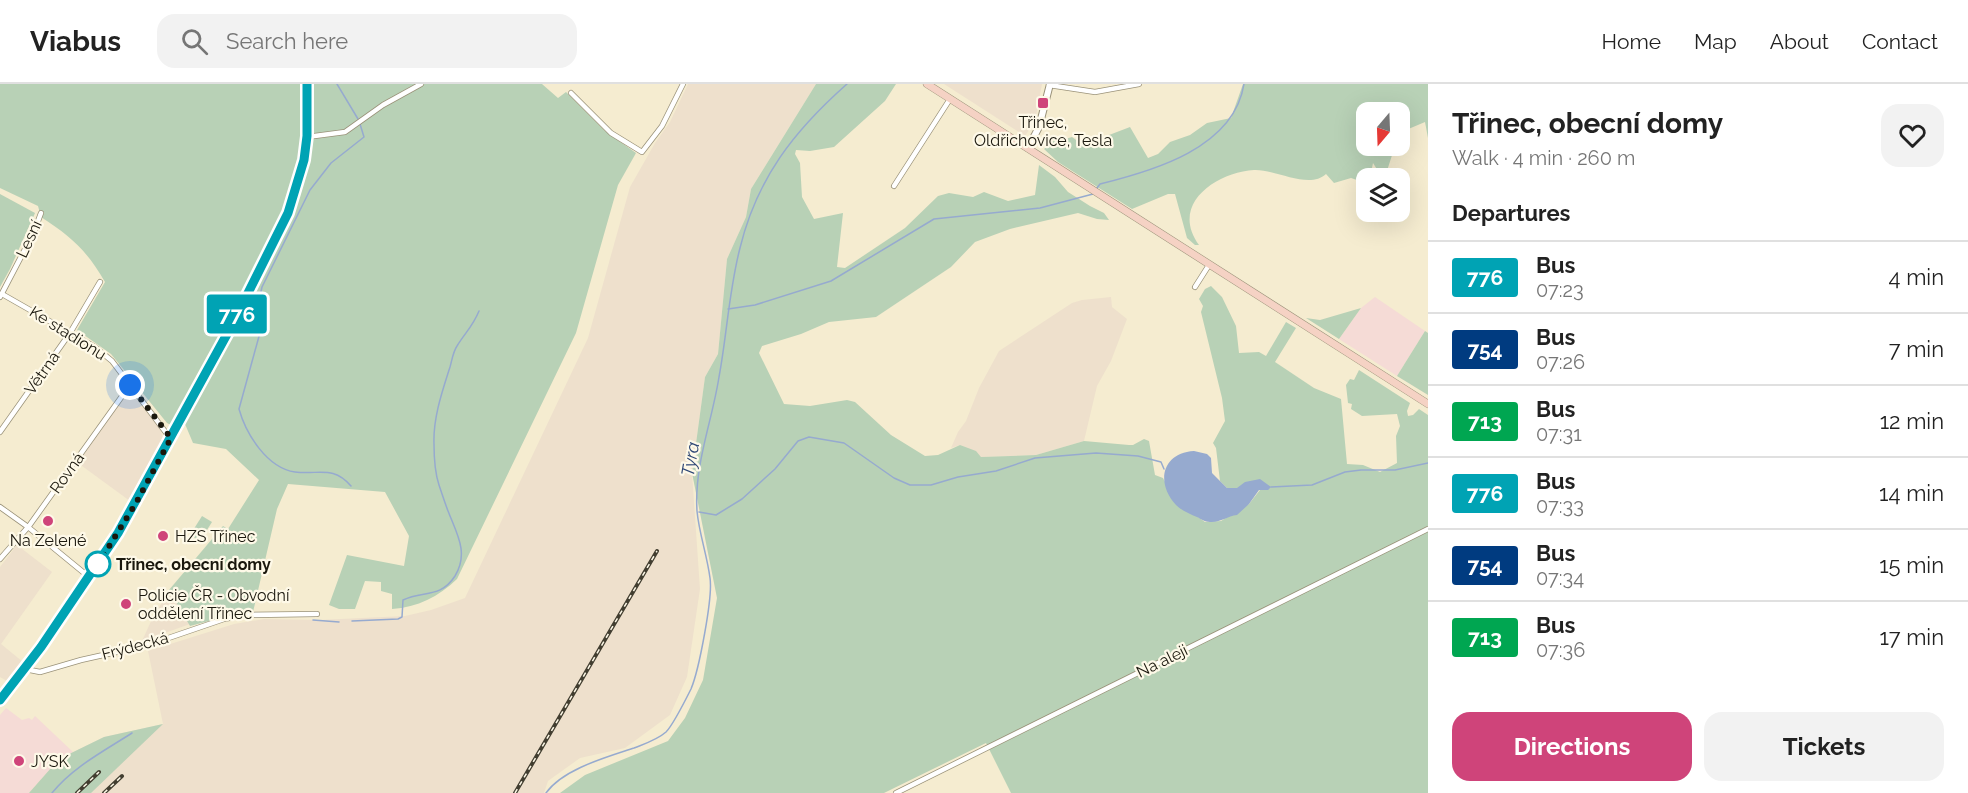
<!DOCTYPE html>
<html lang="en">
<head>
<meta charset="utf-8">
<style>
	:root { --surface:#fff; --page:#f2f2f2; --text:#222; --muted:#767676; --line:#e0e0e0; --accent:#cf447a }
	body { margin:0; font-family:Raleway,sans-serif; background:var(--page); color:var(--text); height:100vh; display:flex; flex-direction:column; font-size:22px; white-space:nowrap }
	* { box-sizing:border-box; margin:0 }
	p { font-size:20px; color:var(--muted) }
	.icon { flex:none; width:33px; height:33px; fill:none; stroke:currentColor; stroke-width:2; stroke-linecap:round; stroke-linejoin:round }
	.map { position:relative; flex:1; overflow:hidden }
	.details { display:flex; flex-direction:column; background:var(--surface); width:540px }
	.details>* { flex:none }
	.badge { padding:0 12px; border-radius:4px; font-size:21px; line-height:39px }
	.needle { width:39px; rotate:199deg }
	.controls { position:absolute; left:1356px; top:18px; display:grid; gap:12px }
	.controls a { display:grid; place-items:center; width:54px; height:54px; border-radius:12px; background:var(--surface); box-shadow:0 6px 24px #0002; font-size:30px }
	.you { position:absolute; width:30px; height:30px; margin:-15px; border:4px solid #fff; border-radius:50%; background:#1a73e8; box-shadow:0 0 0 9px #1a73e833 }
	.map>.badge { position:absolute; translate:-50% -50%; box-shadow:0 0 0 3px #fff }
	h2 { padding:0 24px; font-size:22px; line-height:54px }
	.round { display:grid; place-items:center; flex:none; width:63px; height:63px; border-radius:18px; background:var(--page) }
	.summary { display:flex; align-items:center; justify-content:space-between; height:102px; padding:0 24px }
	h1 { font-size:28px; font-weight:700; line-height:45px }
	.button { display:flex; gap:12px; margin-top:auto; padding:12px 24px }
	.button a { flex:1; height:69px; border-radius:18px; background:var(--accent); color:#fff; font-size:24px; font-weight:700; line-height:69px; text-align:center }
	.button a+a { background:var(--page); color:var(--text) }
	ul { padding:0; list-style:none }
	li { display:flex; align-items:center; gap:18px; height:72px; padding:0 24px; border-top:2px solid var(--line) }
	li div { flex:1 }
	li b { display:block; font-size:22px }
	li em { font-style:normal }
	li .badge { min-width:66px; font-weight:700; text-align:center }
	header { display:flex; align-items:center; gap:36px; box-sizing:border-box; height:84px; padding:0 30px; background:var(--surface); border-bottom:2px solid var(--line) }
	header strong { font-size:28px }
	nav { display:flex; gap:33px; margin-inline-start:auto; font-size:21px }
	.search { width:420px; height:54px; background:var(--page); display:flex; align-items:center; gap:15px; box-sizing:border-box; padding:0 21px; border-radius:18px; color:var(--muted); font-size:22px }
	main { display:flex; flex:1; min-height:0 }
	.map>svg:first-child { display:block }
	.commercial { fill:#f5dbd6 }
	.industrial { fill:#eee0cc }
	.green { fill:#b8d1b6 }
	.water { fill:#96aacf }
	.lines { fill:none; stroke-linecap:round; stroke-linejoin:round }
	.stream { stroke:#96aacf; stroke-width:1.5 }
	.minor-casing { stroke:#9a9279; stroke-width:6 }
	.tertiary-casing { stroke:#9a9279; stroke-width:8 }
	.secondary-casing { stroke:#9a9279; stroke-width:8 }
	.minor { stroke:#fff; stroke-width:4.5 }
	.tertiary { stroke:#fff; stroke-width:6 }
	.secondary { stroke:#f5d2c4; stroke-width:7 }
	.rail-casing { stroke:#423e30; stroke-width:4 }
	.rail { stroke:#fef9e8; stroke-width:1.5; stroke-dasharray:4.5; stroke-linecap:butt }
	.line-casing { stroke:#fff; stroke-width:14 }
	.line { stroke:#00a3b4; stroke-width:9 }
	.walk { stroke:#1a170d; stroke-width:6; stroke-dasharray:0 10.8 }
	.poi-dot { fill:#cf447a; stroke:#fef9e8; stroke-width:2 }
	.stop-dot { fill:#fff; stroke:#00a3b4; stroke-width:3 }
	.labels { text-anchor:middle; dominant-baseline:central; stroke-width:4.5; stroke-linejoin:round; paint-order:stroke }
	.poi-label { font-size:16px; fill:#1a170d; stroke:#fef9e8; text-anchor:start }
	.street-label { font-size:16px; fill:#1a170d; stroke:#fef9e8 }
	.stop-label { font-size:16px; font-weight:bold; fill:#1a170d; stroke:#fef9e8; text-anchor:start }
	.water-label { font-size:18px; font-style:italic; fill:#2b4474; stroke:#fef9e8 }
</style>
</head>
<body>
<header>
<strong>Viabus</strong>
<div class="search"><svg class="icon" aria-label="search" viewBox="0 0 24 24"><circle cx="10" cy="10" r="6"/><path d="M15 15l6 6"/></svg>Search here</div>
<nav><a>Home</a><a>Map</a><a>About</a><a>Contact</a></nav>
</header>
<main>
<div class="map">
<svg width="1428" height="709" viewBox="0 0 1428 709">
	<rect width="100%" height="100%" fill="#f5ecd0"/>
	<g class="commercial">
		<polygon points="1375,213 1425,247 1397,292 1339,255 1361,224"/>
		<polygon points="6,624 22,636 29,634 32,636 35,632 73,668 59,675 29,709 0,709 0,631"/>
	</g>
	<g class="industrial">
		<polygon points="688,0 816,0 751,105 746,133 727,175 718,270 705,293 692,389 700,505 687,593 670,631 625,664 580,674 548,697 544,709 29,709 59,675 104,653 163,640 148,567 234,540 264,535 319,536 405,532 431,526 465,514 588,254 630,103 655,59 670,38"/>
		<polygon points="944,0 1042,0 1035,37 1025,52"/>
		<polygon points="1111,213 1112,223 1127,235 1111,277 1097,302 1084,357 1036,371 981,373 960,361 951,364 958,348 966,337 979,304 999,267 1072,219 1082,216"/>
		<polygon points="132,310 161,346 163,357 130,417 78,379 123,315"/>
		<polygon points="17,461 52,488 1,560 23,578 7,597 0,593 0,483"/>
		<polygon points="170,506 193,539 142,557 153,533"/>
	</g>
	<g class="green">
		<path d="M0,0H303V52L300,75L285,128L228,239L173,342L167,339L111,270L77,246L105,198C87,167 72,153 41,133L38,122L0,104Z"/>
		<path d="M311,0H542L558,14L566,8L605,47L636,69L618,101L576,249L457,495C438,513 418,523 392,525V510L381,507V498L365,497L355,525H339L329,521L347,471L404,482L409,452L385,408L288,400L277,425L253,528L239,529L190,542L169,506L223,442L228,445L259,396L226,365L193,359L185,340L292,131L308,77L311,53Z"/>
		<polygon points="816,0 896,0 885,17 834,63 810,67 796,66 795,70 800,79 802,113 814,135 843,129 837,183 845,184 905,144 938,112 949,109 973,113 984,108 1008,117 1035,111 1039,81 1055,93 1068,108 1090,122 1104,129 1109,136 1097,135 1078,129 1010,145 975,158 951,183 876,233 829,238 801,250 762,262 759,269 784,320 810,322 847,316 855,318 891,351 925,372 938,371 960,361 976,367 981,373 1036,371 1084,357 1129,361 1133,361 1144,355 1149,357 1155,391 1163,394 1167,402 1198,433 1205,438 1221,437 1249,420 1260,406 1268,406 1227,404 1220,397 1216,364 1213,359 1225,337 1222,314 1201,228 1203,222 1199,215 1205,205 1211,202 1222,213 1236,242 1239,269 1259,268 1266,272 1286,238 1296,244 1275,278 1314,304 1341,315 1347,380 1363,381 1380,388 1397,379 1396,352 1400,342 1397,330 1362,332 1351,325 1352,320 1348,319 1346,301 1350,295 1354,296 1359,286 1410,319 1407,327 1408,332 1413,331 1419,325 1428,331 1428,709 1011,709 986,659 884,709 560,709 585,691 668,657 685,634 703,596 717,514 692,389 705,293 718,270 727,175 746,133 751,105"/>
		<path d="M1243,0H1428V54L1425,38L1406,46L1400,52V28H1366V62H1392L1394,65L1385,93L1378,87L1373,79L1371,89L1360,97L1351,94L1334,99L1326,90C1309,106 1276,85 1254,86C1217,88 1169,120 1199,161H1195L1187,154L1175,110H1168L1132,125L1058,78L1044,65L1056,55L1059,57L1072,53L1083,61L1130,43L1148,74L1158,70L1170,58L1190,51L1207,39L1231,34Z"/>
		<polygon points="0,110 35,129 10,185 0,203"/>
		<polygon points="1361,224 1339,255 1306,234 1320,236"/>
		<polygon points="1425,247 1428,249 1428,311 1397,292"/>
		<polygon points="202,432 212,438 200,457 190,451"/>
		<polygon points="163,640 91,709 29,709 59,675 104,653"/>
	</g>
	<path class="water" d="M1194,367L1207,370L1211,374L1212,389L1227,404H1237L1245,398L1260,395L1271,403L1268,406H1259L1249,420L1237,431C1227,432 1220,439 1210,438C1205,438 1201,435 1197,433C1190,430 1182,427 1176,421C1156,400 1161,369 1194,367Z"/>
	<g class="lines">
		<g class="stream">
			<polyline points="337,0 358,35"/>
			<path d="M1097,104L1100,100C1153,87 1234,64 1244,0"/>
			<polyline points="728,225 755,221 831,197 934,135 1040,124 1093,110"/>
			<path d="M351,402C333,381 319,391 295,388C267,384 246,350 239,325L261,245L260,212L262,203L310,106L331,79L364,53L360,40"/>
			<polyline points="1271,403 1312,401 1345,388 1361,386 1395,386 1428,379"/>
			<polyline points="699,428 716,431 742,415 775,385 798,357 809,353 844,359 894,394 910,401 931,401 958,393 996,387 1035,374 1096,369 1138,372 1161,378 1164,385"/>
			<polyline points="313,536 339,538"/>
			<path d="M352,537L398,535L402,533L403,516C423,506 440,515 455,492C469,469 457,450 448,427C445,419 442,410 439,401C435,389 434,373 434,360C433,334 442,308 450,283C452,276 453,268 457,262C465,249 473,242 479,227"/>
			<path d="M52,709C73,683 104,667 132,649"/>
			<path d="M546,709C563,685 607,673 634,664C644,660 657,656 666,648C672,642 687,613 691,605C699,586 713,513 710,494C707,471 699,449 697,427C694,381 712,338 719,293C727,250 729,206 740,164C757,94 794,47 847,0"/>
		</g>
		<defs>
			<g id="minor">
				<polyline points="1049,1 1095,8 1139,0"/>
				<polyline points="571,9 611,49 642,68 662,42 683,0"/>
				<polyline points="307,53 345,48 383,21 421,0"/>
				<polyline points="894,102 950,15"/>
				<polyline points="1195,203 1209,181"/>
				<polyline points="2,210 95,263 112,277 170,354"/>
				<polyline points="0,213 34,148 41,129"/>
				<polyline points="0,348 70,249 100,198"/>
				<polyline points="0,423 28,443 89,493"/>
				<polyline points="0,475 29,442 130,301"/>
				<polyline points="25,585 40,588 81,576 148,561 224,535 245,531 317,530"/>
				<polyline points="896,709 1428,445"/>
			</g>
			<polyline id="tertiary" points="1028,64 1039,43 1050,0"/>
			<g id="secondary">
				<polyline points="927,0 1428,320"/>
				<polyline points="0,617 16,597 89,493 136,419 232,241 288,129 304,76 307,53 307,0"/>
			</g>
		</defs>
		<use href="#minor" class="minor-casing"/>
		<use href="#tertiary" class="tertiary-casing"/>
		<use href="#secondary" class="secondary-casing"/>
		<use href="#minor" class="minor"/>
		<use href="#tertiary" class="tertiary"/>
		<use href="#secondary" class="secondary"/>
		<defs>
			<g id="rail">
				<polyline points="77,709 99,688"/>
				<polyline points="104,709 122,692"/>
				<polyline points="515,709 657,467"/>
			</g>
		</defs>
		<use href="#rail" class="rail-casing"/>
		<use href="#rail" class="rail"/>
	</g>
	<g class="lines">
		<defs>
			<polyline id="line" points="0,616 41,563 118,449 232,241 288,129 304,76 307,52 307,0"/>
		</defs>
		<use href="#line" class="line-casing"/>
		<use href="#line" class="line"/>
		<polyline class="walk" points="98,480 136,419 171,354 130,301"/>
	</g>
	<g class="poi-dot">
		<rect x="1037" y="13" width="12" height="12" rx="3"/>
		<circle cx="48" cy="437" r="6"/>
		<circle cx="163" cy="452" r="6"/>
		<circle cx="126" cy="520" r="6"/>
		<circle cx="19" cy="677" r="6"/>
	</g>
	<circle class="stop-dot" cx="98" cy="480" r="12"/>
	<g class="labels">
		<g class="poi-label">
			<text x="1043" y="38" text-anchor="middle">Třinec,<tspan x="1043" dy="18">Oldřichovice, Tesla</tspan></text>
			<text x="175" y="452">HZS Třinec</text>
			<text x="48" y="456" text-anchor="middle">Na Zelené</text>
			<text x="138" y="511">Policie ČR - Obvodní<tspan x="138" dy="18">oddělení Třinec</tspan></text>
			<text x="31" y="677">JYSK</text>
		</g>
		<g class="street-label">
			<text transform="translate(29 155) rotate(-65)">Lesní</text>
			<text transform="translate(68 249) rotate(32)">Ke stadionu</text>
			<text transform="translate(42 289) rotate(-55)">Větrná</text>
			<text transform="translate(67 389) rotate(-54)">Rovná</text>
			<text transform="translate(135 562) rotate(-15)">Frýdecká</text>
			<text transform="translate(1162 577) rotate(-26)">Na aleji</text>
		</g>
		<g class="stop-label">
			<text x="116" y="480">Třinec, obecní domy</text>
		</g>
		<g class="water-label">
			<text transform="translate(690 375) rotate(-80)">Tyra</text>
		</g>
	</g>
</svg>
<div class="controls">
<a><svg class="needle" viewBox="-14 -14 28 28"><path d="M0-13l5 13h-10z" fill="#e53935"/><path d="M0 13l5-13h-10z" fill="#767676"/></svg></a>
<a><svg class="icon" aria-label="layers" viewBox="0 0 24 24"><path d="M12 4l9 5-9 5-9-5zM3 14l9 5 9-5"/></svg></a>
</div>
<div class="you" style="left:130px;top:301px"></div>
<b class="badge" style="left:237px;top:230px;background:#00a3b4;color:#fff">776</b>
</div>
<section class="details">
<div class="summary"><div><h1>Třinec, obecní domy</h1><p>Walk · 4 min · 260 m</p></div><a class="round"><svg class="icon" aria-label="heart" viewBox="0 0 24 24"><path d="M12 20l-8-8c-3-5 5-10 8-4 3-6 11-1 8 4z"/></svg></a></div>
<h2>Departures</h2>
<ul>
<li><span class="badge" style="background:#00a3b4;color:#fff">776</span><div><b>Bus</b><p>07:23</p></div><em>4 min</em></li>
<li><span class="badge" style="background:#003b80;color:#fff">754</span><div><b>Bus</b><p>07:26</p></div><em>7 min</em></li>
<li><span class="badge" style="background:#00a651;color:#fff">713</span><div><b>Bus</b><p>07:31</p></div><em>12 min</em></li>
<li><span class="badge" style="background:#00a3b4;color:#fff">776</span><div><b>Bus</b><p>07:33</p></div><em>14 min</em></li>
<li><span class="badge" style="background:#003b80;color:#fff">754</span><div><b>Bus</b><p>07:34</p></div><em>15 min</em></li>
<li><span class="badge" style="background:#00a651;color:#fff">713</span><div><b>Bus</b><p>07:36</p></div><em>17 min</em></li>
</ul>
<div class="button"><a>Directions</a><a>Tickets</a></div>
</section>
</main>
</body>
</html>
